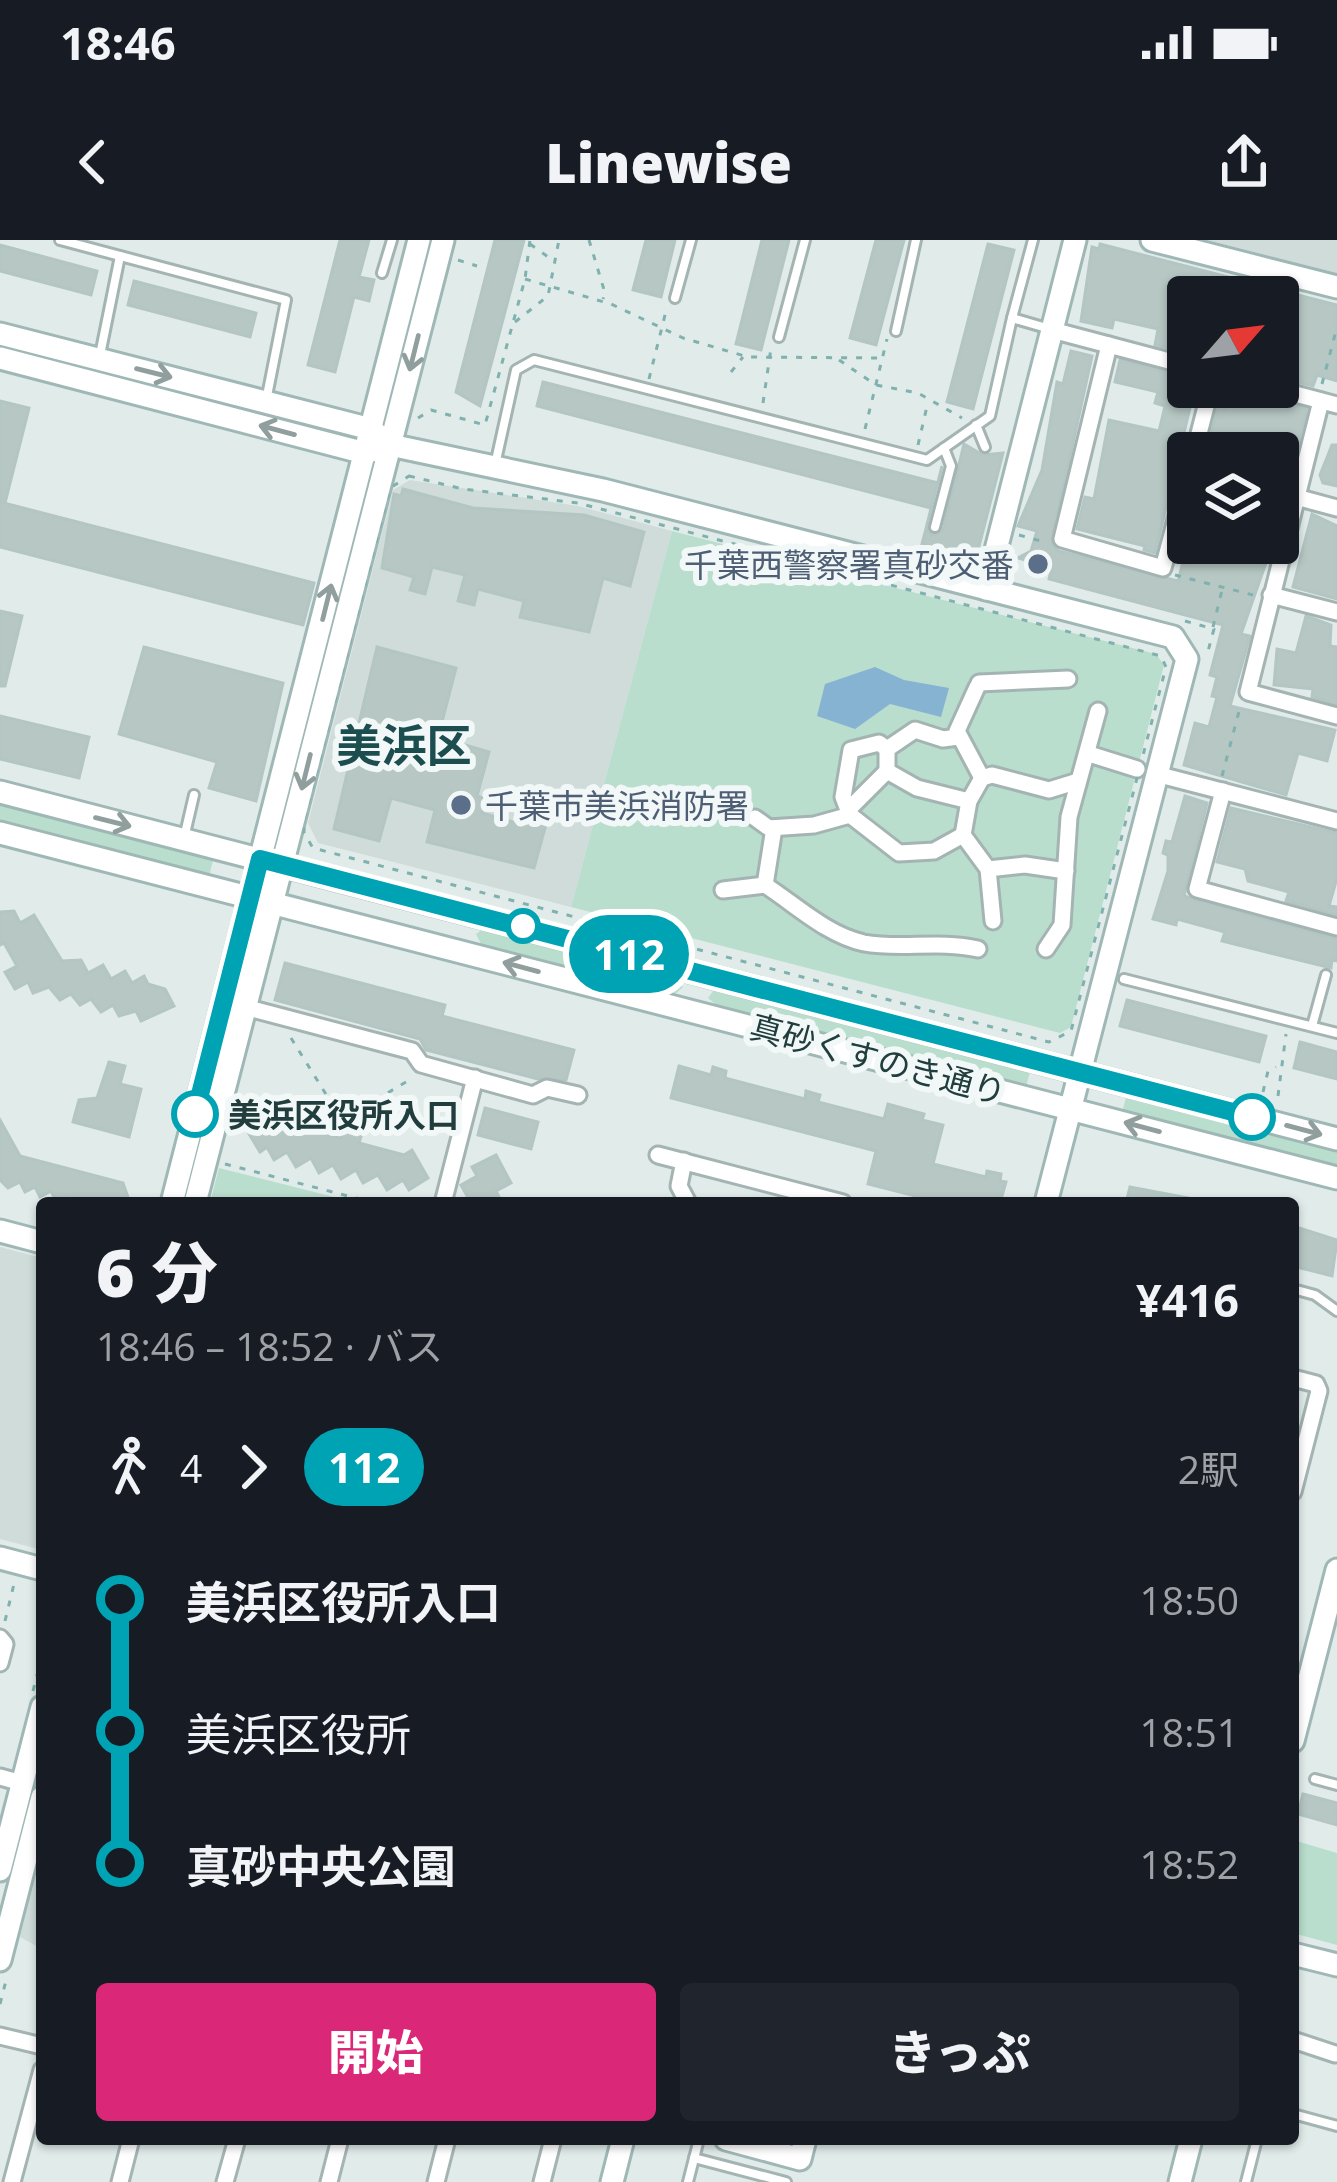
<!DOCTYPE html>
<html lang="ja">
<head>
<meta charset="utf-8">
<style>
	:root { --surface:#171b24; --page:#20242c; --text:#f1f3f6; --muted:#9ea1a6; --accent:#db2777 }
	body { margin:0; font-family:"Open Sans","Noto Sans JP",sans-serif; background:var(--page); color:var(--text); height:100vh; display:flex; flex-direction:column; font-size:45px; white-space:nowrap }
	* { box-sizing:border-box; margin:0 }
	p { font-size:39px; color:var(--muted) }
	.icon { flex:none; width:66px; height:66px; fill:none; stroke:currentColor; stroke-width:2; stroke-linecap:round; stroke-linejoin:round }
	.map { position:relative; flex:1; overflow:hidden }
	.panel { position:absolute; left:36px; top:957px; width:1263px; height:948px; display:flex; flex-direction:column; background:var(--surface); border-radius:12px; box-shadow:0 3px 9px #0004 }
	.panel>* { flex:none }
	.badge { padding:0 24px; border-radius:39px; font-size:42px; line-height:78px }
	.needle { width:78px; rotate:62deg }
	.fabs { position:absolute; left:1167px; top:36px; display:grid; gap:24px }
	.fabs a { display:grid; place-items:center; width:132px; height:132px; border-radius:12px; background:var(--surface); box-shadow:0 3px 9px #0004; font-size:60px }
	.map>.badge { position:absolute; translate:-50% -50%; box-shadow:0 0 0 6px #fff }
	.legs { display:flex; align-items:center; gap:18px; height:132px; padding:0 60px; font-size:39px }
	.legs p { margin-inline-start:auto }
	.summary { display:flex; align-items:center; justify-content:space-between; height:204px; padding:0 60px }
	h1 { font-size:66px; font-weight:800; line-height:90px }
	.button { display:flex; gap:24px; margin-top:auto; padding:24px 60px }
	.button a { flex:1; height:138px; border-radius:12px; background:var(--accent); color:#fff; font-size:48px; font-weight:800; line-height:138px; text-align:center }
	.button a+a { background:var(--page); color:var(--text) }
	ul { padding:0 60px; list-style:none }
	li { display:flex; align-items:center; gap:42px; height:132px; font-size:45px }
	li i { display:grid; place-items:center; width:18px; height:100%; margin:0 15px; background:currentColor }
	li i::after { content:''; width:30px; height:30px; margin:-15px; border:9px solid; border-radius:50%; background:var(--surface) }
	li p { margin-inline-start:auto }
	li:first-child i { background:linear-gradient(#0000 50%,currentColor 0) }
	li:last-child i { background:linear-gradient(currentColor 50%,#0000 0) }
	.status { display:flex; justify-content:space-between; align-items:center; height:84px; padding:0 60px; background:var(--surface); direction:ltr }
	.status svg { height:33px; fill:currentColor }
	header { display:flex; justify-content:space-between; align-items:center; height:156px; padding:0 60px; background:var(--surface); font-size:54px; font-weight:800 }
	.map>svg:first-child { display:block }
	.built { fill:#cfdcd9 }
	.green { fill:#b9decd }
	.water { fill:#87b3d3 }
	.building { fill:#b6c7c4; stroke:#b3c6c3; stroke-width:3 }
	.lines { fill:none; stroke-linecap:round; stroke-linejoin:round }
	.lane-casing { stroke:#a4b4b3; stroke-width:14 }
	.street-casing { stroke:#a4b4b3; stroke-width:21 }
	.secondary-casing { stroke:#9fb8b6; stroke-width:27 }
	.path { stroke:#80b1ae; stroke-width:3; stroke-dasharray:6 9; stroke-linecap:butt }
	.lane { stroke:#fff; stroke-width:8 }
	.street { stroke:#fff; stroke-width:15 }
	.secondary { stroke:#fff; stroke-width:21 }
	.oneway { stroke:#909e9e }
	.line-1-casing { stroke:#fff; stroke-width:27 }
	.line-1 { stroke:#00a3b4; stroke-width:18 }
	.service-dot { fill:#5c6f8a; stroke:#f1f8f7; stroke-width:4.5 }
	.stop-1-dot { fill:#fff; stroke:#00a3b4; stroke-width:6 }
	.labels { text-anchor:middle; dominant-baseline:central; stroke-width:12; stroke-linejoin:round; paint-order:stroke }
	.service-label { font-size:33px; fill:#4e5e75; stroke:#f1f8f7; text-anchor:end }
	.street-label { font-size:33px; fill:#213d3d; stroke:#f1f8f7 }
	.stop-label { font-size:33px; font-weight:bold; fill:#213d3d; stroke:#f1f8f7; text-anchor:start }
	.district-label { font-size:45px; font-weight:bold; fill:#1c4e50; stroke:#f1f8f7 }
</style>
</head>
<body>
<div class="status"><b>18:46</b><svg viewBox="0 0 49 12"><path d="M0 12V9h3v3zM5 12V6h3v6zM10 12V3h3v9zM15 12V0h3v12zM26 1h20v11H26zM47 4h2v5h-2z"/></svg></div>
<header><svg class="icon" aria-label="back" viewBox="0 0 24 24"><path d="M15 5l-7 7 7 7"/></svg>Linewise<svg class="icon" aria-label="share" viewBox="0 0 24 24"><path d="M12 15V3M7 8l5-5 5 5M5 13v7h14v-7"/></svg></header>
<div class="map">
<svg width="1337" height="1942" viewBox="0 0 1337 1942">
	<rect width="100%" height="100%" fill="#e1ecea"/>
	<g class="built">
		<polygon points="1207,0 1337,0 1337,33"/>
		<polygon points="410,240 578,266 672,291 571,667 318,603 308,583 393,250"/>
		<polygon points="0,1007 42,1018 42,1310 0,1299"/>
		<polygon points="42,1610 42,1709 20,1697"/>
	</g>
	<g class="green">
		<polygon points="672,291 1156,414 1164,425 1071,787 1060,793 571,667"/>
		<polygon points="0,562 214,617 209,636 0,583"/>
		<polygon points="486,687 675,737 683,747 673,756 482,706 476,694"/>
		<polygon points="716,747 1031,828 1026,847 720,768 708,758"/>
		<polygon points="1127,853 1337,908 1337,928 1122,873"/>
		<polygon points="219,928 342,959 341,963 210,963"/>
		<polygon points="1293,1600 1337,1613 1337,1705 1293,1693"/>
	</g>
	<polygon class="water" points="875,427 904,440 949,448 941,477 890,464 855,489 817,476 825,444"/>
	<g class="building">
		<polygon points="340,0 369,0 359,37 374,40 369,61 354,57 335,132 308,125"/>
		<polygon points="495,0 524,0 480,166 456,152"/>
		<polygon points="646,0 675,0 661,57 633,50"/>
		<polygon points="762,0 789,0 761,110 736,104"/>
		<polygon points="876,0 904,0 876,105 850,98"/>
		<polygon points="988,4 1014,10 973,169 947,162"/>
		<polygon points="1100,4 1337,65 1337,141 1317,135 1313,146 1278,137 1278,57 1188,57 1188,79 1179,77 1172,109 1155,105 1158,89 1114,79 1112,88 1081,81 1092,7 1099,9"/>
		<polygon points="0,5 97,31 91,55 0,31"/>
		<polygon points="134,41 256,73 250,97 128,65"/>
		<polygon points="1071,111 1092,116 1051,303 1059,311 1178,341 1188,303 1273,303 1241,394 1250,396 1230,466 1335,490 1327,521 1298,513 1286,555 1184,525 1195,483 1209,487 1217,457 1212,456 1217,437 1210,435 1223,385 1049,339 1052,327 1018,318 1031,311 1037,291 1018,286 1042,230 1057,142 1063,144"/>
		<polygon points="1120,120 1188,138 1188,147 1195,147 1155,313 1144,310 1145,306 1077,289 1085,257 1094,259 1109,180 1159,191 1165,166 1155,163 1158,152 1115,142"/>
		<polygon points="543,142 938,243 942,226 927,285 931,268 537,166"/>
		<polygon points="1236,148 1307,169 1296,213 1218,213 1220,206 1209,203 1218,166 1226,168"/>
		<polygon points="0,161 29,168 5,263 0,262"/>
		<polygon points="964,204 983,215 1003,213 976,318 922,304 927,285 932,295 943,290"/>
		<polygon points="1332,205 1337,205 1337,246 1323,243 1320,235"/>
		<polygon points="403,249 473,268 584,275 644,292 630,346 603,338 589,392 520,377 524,361 478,349 474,365 458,361 465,335 432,327 425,354 410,350 414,337 382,328 394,254 401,256"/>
		<polygon points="0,262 314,343 303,385 0,307"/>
		<polygon points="1312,274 1337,286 1337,359 1293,347"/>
		<polygon points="0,371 22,376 5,446 0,446"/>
		<polygon points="1306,376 1331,385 1330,406 1337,407 1337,464 1312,457 1313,449 1274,445 1277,409 1296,413"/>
		<polygon points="144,407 283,443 256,561 209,548 217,522 119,494"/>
		<polygon points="377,407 456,428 438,497 489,512 477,556 486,559 482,573 520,584 524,571 548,577 534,628 427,602 435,570 391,558 379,601 334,589"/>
		<polygon points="0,476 89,497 79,538 0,519"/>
		<polygon points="1185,556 1207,563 1184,656 1337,699 1337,721 1332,720 1331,728 1222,701 1225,692 1177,679 1176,685 1153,679 1168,631 1168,615 1163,613 1166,601 1172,602"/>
		<polygon points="1231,568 1337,593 1337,638 1329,666 1337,667 1337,675 1286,661 1289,652 1248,641 1245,629 1217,622"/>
		<polygon points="14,671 20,683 34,675 62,721 81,720 88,733 103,725 111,739 125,731 132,743 144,736 148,744 165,749 174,766 141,781 136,771 119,776 113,765 101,772 91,759 80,765 71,754 60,760 49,747 33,753 28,742 15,749 5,732 17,726 4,703 0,705 0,672"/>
		<polygon points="285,723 445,765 442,776 574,810 566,840 538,839 426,810 420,799 275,760"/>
		<polygon points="1127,760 1266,796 1259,822 1120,786"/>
		<polygon points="1300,802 1337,812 1337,839 1294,828"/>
		<polygon points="109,822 125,826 120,844 141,849 129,897 73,882 79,860 97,858"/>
		<polygon points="679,826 711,835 713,827 726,831 725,838 805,859 806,851 820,855 818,862 884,879 888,864 924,874 922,880 943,885 933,924 986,937 987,931 1001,934 1000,941 1006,942 1000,963 943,963 868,944 876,911 671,858"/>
		<polygon points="485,868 538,882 531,909 478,895"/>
		<polygon points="263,872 267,879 341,898 346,878 365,883 359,903 404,915 412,910 428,938 409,950 403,940 387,950 378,935 363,943 356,930 341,939 333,925 319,933 311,918 296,927 287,912 274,920 267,907 260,912 243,884"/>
		<polygon points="0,880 20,916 123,943 130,963 72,963 68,955 56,961 51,951 40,957 35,947 25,952 20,942 8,948 0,940"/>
		<polygon points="496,915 511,943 496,951 502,963 471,963 461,945 477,936 472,927"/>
		<polygon points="1130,947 1188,958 1187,963 1126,963"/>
		<polygon points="1293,986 1337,1000 1332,1036 1293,1026"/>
		<polygon points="1303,1554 1337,1563 1337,1585 1298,1574"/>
	</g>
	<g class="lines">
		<defs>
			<g id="lane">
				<polyline points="60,0 286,60 266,161"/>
				<polyline points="1033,0 1012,78 1050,89"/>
				<polyline points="382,33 392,0"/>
				<polyline points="675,58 691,0"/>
				<polyline points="896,91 916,0"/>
				<polyline points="779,97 805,0"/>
				<polyline points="100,115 120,16"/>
				<polyline points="976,185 985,207"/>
				<polyline points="495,225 516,130 534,120 927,220 990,176 1012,78"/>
				<polyline points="935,287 951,226 944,208"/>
				<polyline points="184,598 194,555"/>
				<polyline points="1124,739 1337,793"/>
				<polyline points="1312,786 1326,735"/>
				<polyline points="1293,1049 1315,1055 1337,1071"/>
				<polyline points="1315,1539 1337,1545"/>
				<polyline points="1293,1874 1337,1886"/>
				<polyline points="694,1918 786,1942"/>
				<polyline points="688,1942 699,1899"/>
				<polyline points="1246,1942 1257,1899"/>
			</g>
			<g id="street">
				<polyline points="1052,90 1188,126"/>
				<polyline points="1109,105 1062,299 1163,328 1188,235"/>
				<polyline points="1269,147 1337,165"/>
				<polyline points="1321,161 1248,452 1337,476"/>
				<polyline points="1194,213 1211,147"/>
				<polyline points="1296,257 1337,268"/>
				<polyline points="1271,355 1337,372"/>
				<polyline points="979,443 1068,439"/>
				<polyline points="977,447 957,491 982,538"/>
				<polyline points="887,509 887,531 917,548 969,561"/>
				<polyline points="1089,514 1137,529"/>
				<polyline points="1156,534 1337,581"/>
				<polyline points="1223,551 1197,649 1337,687"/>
				<polyline points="849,569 887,531"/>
				<polyline points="850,575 843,557 851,510 879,503 887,509 915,490 943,499 958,497"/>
				<polyline points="755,578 769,588 814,585 850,575 899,613 934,611 963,595"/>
				<polyline points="988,629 1025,625 1066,631"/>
				<polyline points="765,645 774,588"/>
				<path d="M723,650L765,645C796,665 827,695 864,703C901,710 937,700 978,709"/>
				<polyline points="993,681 988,629 963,595 969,561 982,538 992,535 1049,550 1075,542"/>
				<polyline points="1046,709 1062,685 1069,577 1098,471"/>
				<polyline points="256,770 412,811 421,824 533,855 547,848 578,855"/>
				<polyline points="658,915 843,963"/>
				<polyline points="684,921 679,946 688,963"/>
				<polyline points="443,963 475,838"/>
				<polyline points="1293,1138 1316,1144 1319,1151 1293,1252"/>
				<polyline points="0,1398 5,1404 0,1423"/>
				<polyline points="0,1537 22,1543"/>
				<polyline points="0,1796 42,1806"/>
				<polyline points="1293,1800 1335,1814"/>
				<polyline points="12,1942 42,1830"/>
				<polyline points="120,1942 131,1899"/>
				<polyline points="225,1942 237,1899"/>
				<polyline points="329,1942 340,1899"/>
				<polyline points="436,1942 447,1899"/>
				<polyline points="542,1942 553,1899"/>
			</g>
			<g id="secondary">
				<polyline points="1152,0 1337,47"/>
				<polyline points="0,94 371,189 390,205 603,250 1173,397 1187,419 1046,963"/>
				<polyline points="0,118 365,213 378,209"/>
				<polyline points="986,349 1075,0"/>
				<polyline points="0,552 1337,899"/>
				<polyline points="0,593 1337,938"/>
				<polyline points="172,963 419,0"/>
				<polyline points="195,963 443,0"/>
				<polyline points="0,991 42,1002"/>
				<polyline points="0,1318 42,1329"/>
				<polyline points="1293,1501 1337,1330"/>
				<polyline points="0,1630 42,1467"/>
				<polyline points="1293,1714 1337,1725"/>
				<polyline points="0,1720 42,1557"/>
				<polyline points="726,1899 800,1919 805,1899"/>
				<polyline points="612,1942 623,1899"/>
				<polyline points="1180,1942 1191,1899"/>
			</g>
		</defs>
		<use href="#lane" class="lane-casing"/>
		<use href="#street" class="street-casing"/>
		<use href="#secondary" class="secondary-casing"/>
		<g class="path">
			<polyline points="589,0 605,53 603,59"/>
			<polyline points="530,4 551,19"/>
			<polyline points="458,20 477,26"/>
			<polyline points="525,39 611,64 683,98 748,117 882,118"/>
			<polyline points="515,82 548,56 559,0"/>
			<polyline points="839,120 876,145 918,153 962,178"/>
			<polyline points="731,132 743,117"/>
			<polyline points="649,139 667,67"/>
			<polyline points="1322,144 1337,87"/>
			<polyline points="763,163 771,108"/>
			<polyline points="418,178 431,170 485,185 525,39 530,0"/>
			<polyline points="865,189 887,99"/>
			<polyline points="918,205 928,162"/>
			<polygon points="409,236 463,249 578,263 1161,416 1166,427 1071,791 1049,802 313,608 304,593 304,580 390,248"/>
			<polyline points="1019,295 1044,302"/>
			<polyline points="1175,335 1253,355"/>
			<polyline points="1185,381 1214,389 1207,415"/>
			<polyline points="1213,387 1222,350"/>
			<polyline points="1222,536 1241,464"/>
			<polyline points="291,798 342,880 411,839"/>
			<polyline points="1263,852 1268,831 1276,827"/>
			<polyline points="1278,856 1286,794"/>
			<polyline points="225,924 375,963"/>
			<polyline points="5,1381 14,1344"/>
			<polyline points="33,1451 42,1416"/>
			<polyline points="0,1764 7,1737"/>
		</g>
		<use href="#lane" class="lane"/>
		<use href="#street" class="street"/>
		<use href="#secondary" class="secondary"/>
	</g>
	<defs><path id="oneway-shaft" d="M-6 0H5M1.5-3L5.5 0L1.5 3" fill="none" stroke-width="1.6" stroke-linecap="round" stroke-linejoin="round" transform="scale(3)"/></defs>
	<g class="oneway">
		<use href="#oneway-shaft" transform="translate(414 113) rotate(104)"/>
		<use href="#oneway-shaft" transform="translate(154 133) rotate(14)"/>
		<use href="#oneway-shaft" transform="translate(277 190) rotate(-165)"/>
		<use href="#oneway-shaft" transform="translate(327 362) rotate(-76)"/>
		<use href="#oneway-shaft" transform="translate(306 532) rotate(104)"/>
		<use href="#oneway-shaft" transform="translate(113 582) rotate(14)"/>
		<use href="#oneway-shaft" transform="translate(521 727) rotate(-165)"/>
		<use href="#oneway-shaft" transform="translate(1142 887) rotate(-165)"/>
		<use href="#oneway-shaft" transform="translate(1304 890) rotate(15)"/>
	</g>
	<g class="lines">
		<defs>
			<polyline id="line-1" points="195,874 260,619 1252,877"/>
		</defs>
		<use href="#line-1" class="line-1-casing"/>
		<use href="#line-1" class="line-1"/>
	</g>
	<g class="service-dot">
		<circle cx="1038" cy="324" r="12"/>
		<circle cx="461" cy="565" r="12"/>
	</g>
	<g class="stop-1-dot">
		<circle cx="523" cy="686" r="15"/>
		<circle cx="195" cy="874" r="21"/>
		<circle cx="1252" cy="877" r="21"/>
	</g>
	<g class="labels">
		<g class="service-label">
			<text x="1014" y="324">千葉西警察署真砂交番</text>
			<text x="485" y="565" text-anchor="start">千葉市美浜消防署</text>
		</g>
		<g class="street-label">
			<text transform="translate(878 819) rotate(15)">真砂くすのき通り</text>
		</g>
		<g class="stop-label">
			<text x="228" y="874">美浜区役所入口</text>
		</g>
		<g class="district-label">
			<text x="404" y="504">美浜区</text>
		</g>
	</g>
</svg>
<div class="fabs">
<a><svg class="needle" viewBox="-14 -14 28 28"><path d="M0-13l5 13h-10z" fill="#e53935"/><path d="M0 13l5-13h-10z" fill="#9ea1a6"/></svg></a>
<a><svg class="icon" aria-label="layers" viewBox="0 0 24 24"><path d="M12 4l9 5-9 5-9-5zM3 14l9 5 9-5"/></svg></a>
</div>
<b class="badge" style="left:629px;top:714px;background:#00a3b4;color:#fff">112</b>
<section class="panel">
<div class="summary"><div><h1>6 分</h1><p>18:46 – 18:52 · バス</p></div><b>¥416</b></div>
<div class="legs"><svg class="icon" aria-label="walk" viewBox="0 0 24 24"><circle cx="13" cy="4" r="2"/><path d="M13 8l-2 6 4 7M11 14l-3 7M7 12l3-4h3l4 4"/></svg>4<svg class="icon" aria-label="forward" viewBox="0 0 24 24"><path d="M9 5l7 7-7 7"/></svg><b class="badge" style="background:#00a3b4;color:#fff">112</b><p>2駅</p></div>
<ul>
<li><i style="color:#00a3b4"></i><b>美浜区役所入口</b><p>18:50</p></li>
<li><i style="color:#00a3b4"></i><span>美浜区役所</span><p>18:51</p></li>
<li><i style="color:#00a3b4"></i><b>真砂中央公園</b><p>18:52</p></li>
</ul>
<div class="button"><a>開始</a><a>きっぷ</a></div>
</section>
</div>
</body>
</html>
